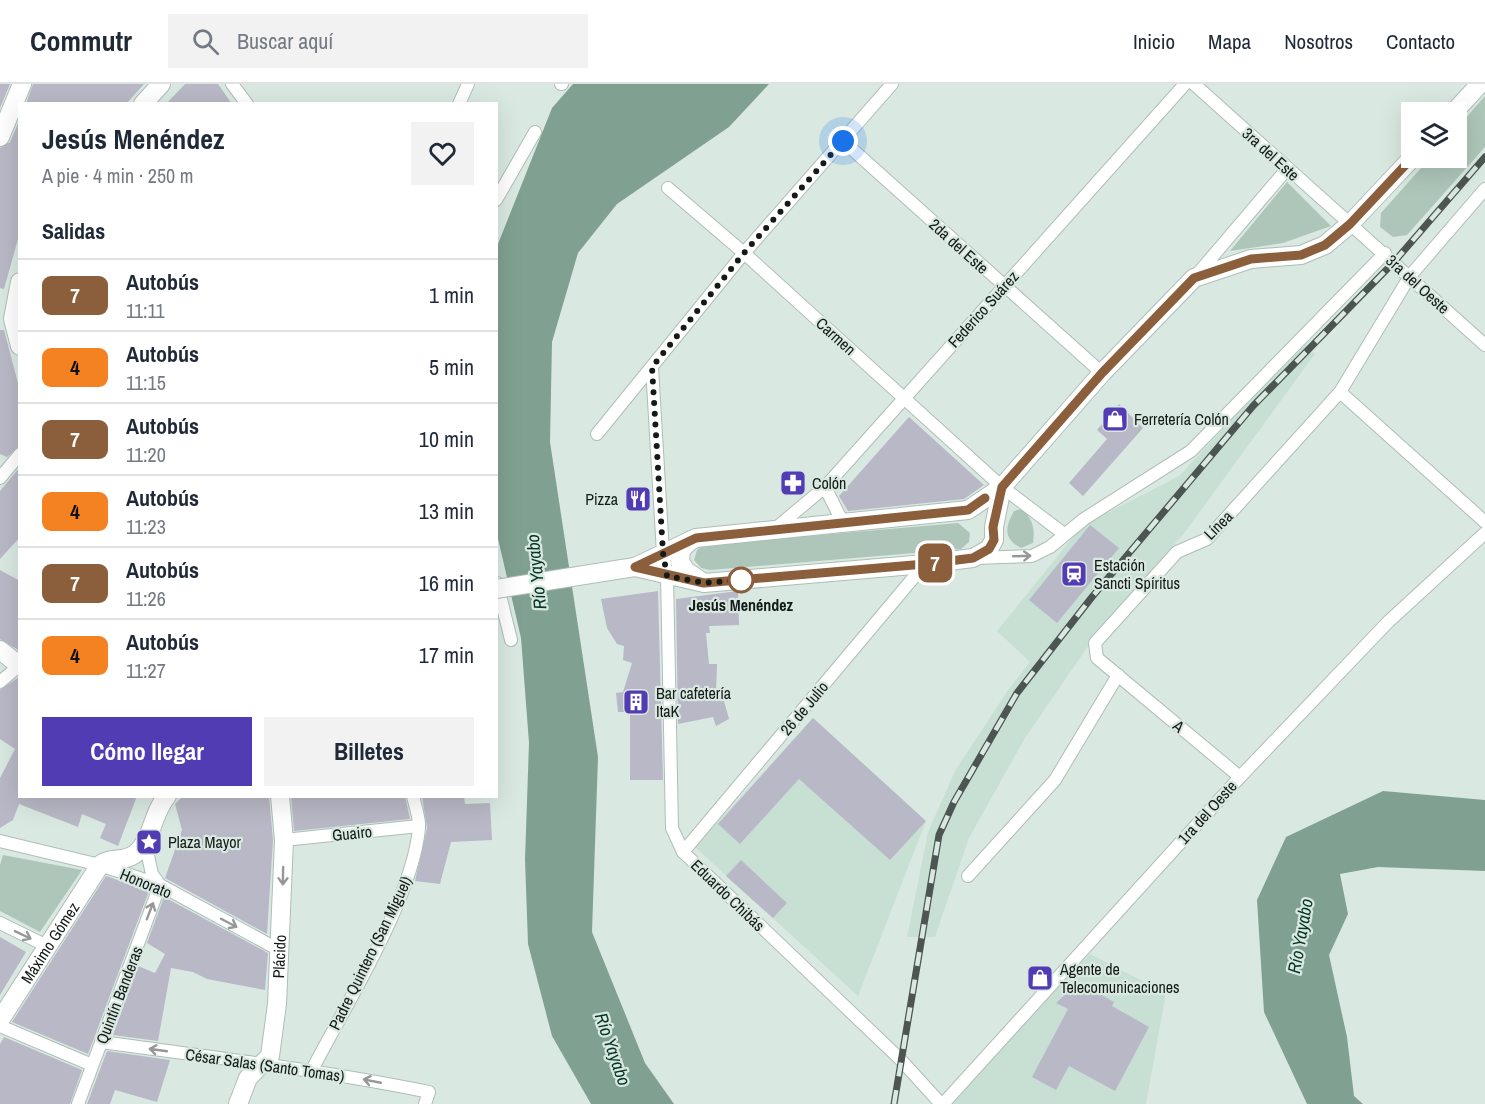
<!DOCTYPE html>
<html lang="es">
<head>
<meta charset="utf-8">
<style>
	:root { --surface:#fff; --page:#f2f2f3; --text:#1f2937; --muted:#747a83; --line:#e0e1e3; --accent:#523cb4 }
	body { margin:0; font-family:"Archivo Narrow",sans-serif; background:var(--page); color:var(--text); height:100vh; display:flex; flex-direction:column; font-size:22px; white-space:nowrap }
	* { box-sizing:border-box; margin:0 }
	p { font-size:20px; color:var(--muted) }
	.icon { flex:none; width:33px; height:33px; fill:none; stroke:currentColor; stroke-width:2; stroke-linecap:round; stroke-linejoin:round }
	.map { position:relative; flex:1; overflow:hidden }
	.side { position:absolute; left:18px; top:18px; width:480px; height:696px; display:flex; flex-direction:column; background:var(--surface); border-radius:0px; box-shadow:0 6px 24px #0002 }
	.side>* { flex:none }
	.badge { padding:0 12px; border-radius:9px; font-size:21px; line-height:39px }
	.fabs { position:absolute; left:1401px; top:18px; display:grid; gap:12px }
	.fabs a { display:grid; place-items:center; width:66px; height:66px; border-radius:0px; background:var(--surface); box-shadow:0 6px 24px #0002; font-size:30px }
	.you { position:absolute; width:30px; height:30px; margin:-15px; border:4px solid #fff; border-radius:50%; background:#1a73e8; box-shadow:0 0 0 9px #1a73e833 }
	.map>.badge { position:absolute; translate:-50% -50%; box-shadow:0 0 0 3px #fff }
	h2 { padding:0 24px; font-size:22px; line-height:54px }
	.round { display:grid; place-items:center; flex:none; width:63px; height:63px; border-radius:0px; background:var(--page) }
	.head { display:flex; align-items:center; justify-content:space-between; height:102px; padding:0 24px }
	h1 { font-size:28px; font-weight:700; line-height:45px }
	.action { display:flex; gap:12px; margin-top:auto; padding:12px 24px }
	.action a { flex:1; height:69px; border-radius:0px; background:var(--accent); color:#fff; font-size:24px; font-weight:700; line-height:69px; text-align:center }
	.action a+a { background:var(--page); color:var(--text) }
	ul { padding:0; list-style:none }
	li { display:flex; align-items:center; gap:18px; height:72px; padding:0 24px; border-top:2px solid var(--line) }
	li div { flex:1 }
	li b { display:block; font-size:22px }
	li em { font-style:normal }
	li .badge { min-width:66px; font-weight:700; text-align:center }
	header { display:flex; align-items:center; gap:36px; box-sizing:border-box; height:84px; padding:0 30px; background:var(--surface); border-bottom:2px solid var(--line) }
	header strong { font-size:28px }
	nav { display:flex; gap:33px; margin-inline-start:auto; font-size:21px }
	.search { width:420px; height:54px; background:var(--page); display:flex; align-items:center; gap:15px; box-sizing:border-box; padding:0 21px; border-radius:0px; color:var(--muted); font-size:22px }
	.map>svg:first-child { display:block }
	.built { fill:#c8e0d4 }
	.green { fill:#aec6ba }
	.water { fill:#80a191 }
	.building { fill:#b8b8c6 }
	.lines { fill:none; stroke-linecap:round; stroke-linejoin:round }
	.street-casing { stroke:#aebeb6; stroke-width:14 }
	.secondary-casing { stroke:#aebeb6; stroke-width:20 }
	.street { stroke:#fff; stroke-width:12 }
	.secondary { stroke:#fff; stroke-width:18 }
	.rail-casing { stroke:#4c5551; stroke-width:7 }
	.rail { stroke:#d9e9e1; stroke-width:4.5; stroke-dasharray:14; stroke-linecap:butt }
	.secondary-bridge-casing { stroke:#aebeb6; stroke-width:20; stroke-linecap:butt }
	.secondary-bridge { stroke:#fff; stroke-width:18 }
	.oneway { stroke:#959897 }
	.line-casing { stroke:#fff; stroke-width:14 }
	.line { stroke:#8b5e3c; stroke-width:9 }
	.walk { stroke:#141a17; stroke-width:6; stroke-dasharray:0 10.8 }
	.stop-dot { fill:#fff; stroke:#8b5e3c; stroke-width:3 }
	.labels { text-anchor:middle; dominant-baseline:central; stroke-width:4.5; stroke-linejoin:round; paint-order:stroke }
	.street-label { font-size:16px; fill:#141a17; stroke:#d9e9e1 }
	.poi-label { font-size:16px; fill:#141a17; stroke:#d9e9e1; text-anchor:start }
	.stop-label { font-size:16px; font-weight:bold; fill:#141a17; stroke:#d9e9e1 }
	.water-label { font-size:18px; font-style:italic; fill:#053625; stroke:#d9e9e1 }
</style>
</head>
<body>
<header>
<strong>Commutr</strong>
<div class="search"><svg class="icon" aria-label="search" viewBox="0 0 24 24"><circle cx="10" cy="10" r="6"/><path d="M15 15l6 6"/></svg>Buscar aquí</div>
<nav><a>Inicio</a><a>Mapa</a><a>Nosotros</a><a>Contacto</a></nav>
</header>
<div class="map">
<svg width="1485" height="1020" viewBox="0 0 1485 1020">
	<rect width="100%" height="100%" fill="#d9e9e1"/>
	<g class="built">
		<polygon points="1304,259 1315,270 1185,448 1089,561 1025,654 969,754 935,853 907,853 928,748 955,687 1008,606 1030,578 997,547 1082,442 1179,392"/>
		<polygon points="813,634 926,737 858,912 695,763"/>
		<polygon points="1090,870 1166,909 1146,1020 947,1020"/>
	</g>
	<g class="green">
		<polygon points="1485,12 1485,63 1407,151 1393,153 1380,143 1381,129 1430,74 1456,74 1457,44"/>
		<polygon points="1287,98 1331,142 1283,159 1230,167"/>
		<path d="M1021,425C1033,434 1035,445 1033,459L1021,464C1003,455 1005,443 1014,427Z"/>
		<polygon points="958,439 970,449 969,458 961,465 710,486 701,484 694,476 697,466 703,461"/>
		<polygon points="3,771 82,786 40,848 0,827 0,781"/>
	</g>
	<g class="water">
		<polygon points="573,0 769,0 729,43 617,120 578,169 552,258 550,358 598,673 592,848 645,979 674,1020 591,1020 552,952 528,860 525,775 529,659 521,554 496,446 496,165 552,24"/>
		<polygon points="1383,707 1485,716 1485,787 1378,783 1340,790 1348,830 1329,871 1347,953 1354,1012 1363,1020 1307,1020 1264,928 1257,816 1286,753"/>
	</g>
	<g class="building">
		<polygon points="0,0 10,0 0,24"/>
		<polygon points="33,0 144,0 126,20 26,20"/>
		<polygon points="185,0 218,0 232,20 166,20"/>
		<polygon points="20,35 20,148 4,205 0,204 0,64 10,58"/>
		<polygon points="0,246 4,246 20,307 20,362 7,373 0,370"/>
		<polygon points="1119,320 1143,344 1083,412 1069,399 1107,355 1097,346"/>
		<polygon points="909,333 984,401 964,415 848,427 839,412"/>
		<polygon points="20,383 20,453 0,475 0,407"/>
		<polygon points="1090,441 1119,464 1057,539 1029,516"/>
		<polygon points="0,486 20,497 20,567 0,555"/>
		<polygon points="658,507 663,696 630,696 630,628 618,628 616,609 623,608 632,579 623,576 624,562 617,560 607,544 601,515"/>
		<polygon points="738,507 739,541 709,542 710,549 706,549 709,580 717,580 716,609 722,610 729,635 716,642 713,633 678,640 676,515"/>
		<polygon points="19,593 20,712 137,712 118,762 100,754 106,740 82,730 78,743 19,720 13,736 0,744 0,694 15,665 0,655 0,606"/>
		<polygon points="813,634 926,737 890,776 799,695 740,760 718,740"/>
		<polygon points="183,712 269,712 273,756 267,850 165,794 182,746 175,720"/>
		<polygon points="291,712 405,712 410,735 294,747"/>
		<polygon points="422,712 464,712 465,720 490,719 492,756 451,758 440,800 415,797 427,744"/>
		<polygon points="741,776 787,819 773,834 726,792"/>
		<polygon points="106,792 149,807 88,970 12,938"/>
		<polygon points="164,813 268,869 265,906 207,895 193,888 171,884 158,957 113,951 138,882 155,889 165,870 147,859"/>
		<polygon points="0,853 26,868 0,911"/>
		<polygon points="1079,898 1114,918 1112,922 1149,943 1115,1007 1069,982 1056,1006 1032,993 1068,925 1056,919"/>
		<polygon points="4,953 82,986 70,1020 0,1020 0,960"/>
		<polygon points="107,967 170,976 157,1018 115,1006 110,1020 87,1020"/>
	</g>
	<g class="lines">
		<defs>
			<g id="street">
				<polyline points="232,0 247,20"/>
				<polyline points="561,0 562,0"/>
				<polyline points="1194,0 1485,261"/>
				<polyline points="459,20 468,0"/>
				<polyline points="843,57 1102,289"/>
				<polyline points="668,104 744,169 1002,403 1064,450"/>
				<polyline points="496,116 535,48"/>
				<polyline points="1195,193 1287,85"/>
				<polyline points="652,283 663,469 667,492 672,744 683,768 900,975 941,1020"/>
				<polyline points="1340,308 1485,438"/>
				<polyline points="597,350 744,169 892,0"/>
				<polyline points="0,394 20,370"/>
				<polyline points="825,403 842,437"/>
				<polyline points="776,444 825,403 1185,0"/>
				<polyline points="976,474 1032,472 1050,463 1084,435 1191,367 1385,169"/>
				<polyline points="497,499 511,556"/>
				<polyline points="0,598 20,581"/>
				<polyline points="1240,693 1097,574 1095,559 1177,468 1207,455 1340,308 1410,192 1485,105"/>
				<polyline points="284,756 419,742"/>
				<polyline points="0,757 100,781 160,801 281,867"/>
				<polyline points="683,768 925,480"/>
				<polyline points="968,792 1055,696 1118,591"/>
				<polyline points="0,839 47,862"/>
				<polyline points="0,942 92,981"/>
				<path d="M101,958C211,973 321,986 429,1008L425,1020"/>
				<path d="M312,986C345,922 413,814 419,744C420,734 415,722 413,712"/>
				<polyline points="78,1020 160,801 152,790 145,758"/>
				<polyline points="943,1020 1240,693 1388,538 1485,449"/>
			</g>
			<g id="secondary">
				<polyline points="143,20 161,0"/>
				<polyline points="1454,28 1480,0"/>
				<polyline points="0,53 22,0"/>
				<polyline points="20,198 13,235 20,262"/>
				<polyline points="691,456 681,466 680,478 686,487 701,497"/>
				<polyline points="635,483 704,499 925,480 973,474 989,465 994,456 994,443 1002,403"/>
				<polyline points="622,485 635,483 696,454 968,426 1002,403 1102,289 1194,194 1251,175 1301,171 1325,161 1350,140 1412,74"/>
				<polyline points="0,566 20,582"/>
				<path id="s1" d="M0,936L100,781C109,773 125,778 135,770C153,756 152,729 167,712"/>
				<path id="s2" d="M238,1020L248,994L270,972L277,920L284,756L280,712"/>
			</g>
		</defs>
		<use href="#street" class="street-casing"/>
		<use href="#secondary" class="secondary-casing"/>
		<use href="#street" class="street"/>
		<use href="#secondary" class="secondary"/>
		<defs>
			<polyline id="rail" points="894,1020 939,751 954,718 1017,609 1092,513 1253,322 1394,178 1485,73"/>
		</defs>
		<use href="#rail" class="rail-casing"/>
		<use href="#rail" class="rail"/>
		<defs>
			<polyline id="secondary-bridge" points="496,505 622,485"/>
		</defs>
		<use href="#secondary-bridge" class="secondary-bridge-casing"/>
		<use href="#secondary-bridge" class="secondary-bridge"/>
	</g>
	<defs><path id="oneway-shaft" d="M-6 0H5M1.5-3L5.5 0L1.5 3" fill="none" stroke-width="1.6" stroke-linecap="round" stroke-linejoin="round" transform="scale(1.5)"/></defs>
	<g class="oneway">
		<use href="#oneway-shaft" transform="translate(1022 472) rotate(-2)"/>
		<use href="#oneway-shaft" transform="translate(283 792) rotate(91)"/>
		<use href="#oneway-shaft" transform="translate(150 827) rotate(-69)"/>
		<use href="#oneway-shaft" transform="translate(229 839) rotate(28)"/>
		<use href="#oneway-shaft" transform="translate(23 851) rotate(26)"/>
		<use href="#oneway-shaft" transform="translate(158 966) rotate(-172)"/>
		<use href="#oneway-shaft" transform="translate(372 997) rotate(-169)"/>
	</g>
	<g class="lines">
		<defs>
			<polyline id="line" points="985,414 968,426 696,454 635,483 704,499 925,480 973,474 989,465 994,456 993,443 1002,403 1102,289 1194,194 1251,175 1301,171 1325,161 1350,140 1412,74"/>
		</defs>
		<use href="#line" class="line-casing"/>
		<use href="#line" class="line"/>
		<polyline class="walk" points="741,496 704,499 667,492 663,469 652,283 744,169 843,57"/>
	</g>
	<defs>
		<symbol id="shop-square" viewBox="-11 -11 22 22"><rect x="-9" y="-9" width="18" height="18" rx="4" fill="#523cb4" stroke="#d9e9e1"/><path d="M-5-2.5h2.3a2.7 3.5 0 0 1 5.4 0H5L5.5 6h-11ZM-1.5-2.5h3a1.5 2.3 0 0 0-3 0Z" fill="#fff"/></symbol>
		<symbol id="pharmacy-square" viewBox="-11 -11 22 22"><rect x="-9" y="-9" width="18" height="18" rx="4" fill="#523cb4" stroke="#d9e9e1"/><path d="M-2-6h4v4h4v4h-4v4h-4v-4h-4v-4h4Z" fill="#fff"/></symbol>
		<symbol id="restaurant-square" viewBox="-11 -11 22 22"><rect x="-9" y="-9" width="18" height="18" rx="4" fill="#523cb4" stroke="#d9e9e1"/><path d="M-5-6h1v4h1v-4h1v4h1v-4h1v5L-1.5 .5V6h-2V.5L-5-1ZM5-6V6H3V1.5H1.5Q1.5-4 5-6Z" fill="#fff"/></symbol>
		<symbol id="station-square" viewBox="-11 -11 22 22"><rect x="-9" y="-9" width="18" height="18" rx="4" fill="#523cb4" stroke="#d9e9e1"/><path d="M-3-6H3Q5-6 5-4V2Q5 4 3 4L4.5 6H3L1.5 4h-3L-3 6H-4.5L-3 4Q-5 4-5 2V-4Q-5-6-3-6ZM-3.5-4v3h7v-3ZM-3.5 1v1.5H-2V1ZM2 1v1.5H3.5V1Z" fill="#fff"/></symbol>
		<symbol id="building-square" viewBox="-11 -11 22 22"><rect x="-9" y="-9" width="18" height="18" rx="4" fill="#523cb4" stroke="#d9e9e1"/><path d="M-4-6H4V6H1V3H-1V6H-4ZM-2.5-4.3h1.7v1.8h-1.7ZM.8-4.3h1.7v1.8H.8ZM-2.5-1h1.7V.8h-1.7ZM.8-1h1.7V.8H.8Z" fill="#fff"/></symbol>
		<symbol id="sight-square" viewBox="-11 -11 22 22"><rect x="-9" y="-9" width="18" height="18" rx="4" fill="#523cb4" stroke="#d9e9e1"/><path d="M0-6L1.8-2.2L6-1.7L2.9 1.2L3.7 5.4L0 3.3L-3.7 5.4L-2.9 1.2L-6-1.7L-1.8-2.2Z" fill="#fff"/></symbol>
	</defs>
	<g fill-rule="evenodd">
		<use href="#shop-square" x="1100" y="320" width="30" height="30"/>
		<use href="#pharmacy-square" x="778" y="384" width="30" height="30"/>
		<use href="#restaurant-square" x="623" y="400" width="30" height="30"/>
		<use href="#station-square" x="1059" y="475" width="30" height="30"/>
		<use href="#building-square" x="621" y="603" width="30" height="30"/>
		<use href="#sight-square" x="134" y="743" width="30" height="30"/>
		<use href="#shop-square" x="1025" y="879" width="30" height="30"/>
	</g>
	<circle class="stop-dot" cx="741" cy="496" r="12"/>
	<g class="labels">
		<g class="street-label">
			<text transform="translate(1271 70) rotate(42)">3ra del Este</text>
			<text transform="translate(959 162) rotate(42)">2da del Este</text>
			<text transform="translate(1418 200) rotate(42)">3ra del Oeste</text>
			<text transform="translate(983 225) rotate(-48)">Federico Suárez</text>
			<text transform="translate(836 252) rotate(42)">Carmen</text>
			<text transform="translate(1218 441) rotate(-45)">Línea</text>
			<text transform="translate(804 624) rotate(-50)">26 de Julio</text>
			<text transform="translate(1179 642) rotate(40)">A</text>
			<text transform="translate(1207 728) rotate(-48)">1ra del Oeste</text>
			<text transform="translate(352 749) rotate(-6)">Guairo</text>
			<text transform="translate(146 799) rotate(22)">Honorato</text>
			<text transform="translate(728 811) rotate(44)">Eduardo Chibás</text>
			<text stroke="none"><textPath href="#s1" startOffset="92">Máximo Gómez</textPath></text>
			<text transform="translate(370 869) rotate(-64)">Padre Quintero (San Miguel)</text>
			<text stroke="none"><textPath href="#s2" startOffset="159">Plácido</textPath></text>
			<text transform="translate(119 911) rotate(-69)">Quintín Banderas</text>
			<text transform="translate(265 981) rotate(8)">César Salas (Santo Tomas)</text>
		</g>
		<g class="poi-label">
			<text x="1134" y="335">Ferretería Colón</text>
			<text x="812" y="399">Colón</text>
			<text x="618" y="415" text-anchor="end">Pizza</text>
			<text x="1094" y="481">Estación<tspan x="1094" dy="18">Sancti Spíritus</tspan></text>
			<text x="656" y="609">Bar cafetería<tspan x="656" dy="18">ItaK</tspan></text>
			<text x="168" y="758">Plaza Mayor</text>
			<text x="1060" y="885">Agente de<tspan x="1060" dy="18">Telecomunicaciones</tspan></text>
		</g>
		<g class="stop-label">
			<text x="741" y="521">Jesús Menéndez</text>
		</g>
		<g class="water-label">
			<text transform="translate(536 488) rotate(-96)">Río Yayabo</text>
			<text transform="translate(1300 852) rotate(-80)">Río Yayabo</text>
			<text transform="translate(613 965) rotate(71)">Río Yayabo</text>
		</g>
	</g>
</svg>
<div class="fabs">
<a><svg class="icon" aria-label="layers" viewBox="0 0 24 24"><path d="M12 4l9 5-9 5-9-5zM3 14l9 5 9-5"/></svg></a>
</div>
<div class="you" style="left:843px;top:57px"></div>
<b class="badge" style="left:935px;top:479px;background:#8b5e3c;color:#fff">7</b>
<section class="side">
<div class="head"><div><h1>Jesús Menéndez</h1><p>A pie · 4 min · 250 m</p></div><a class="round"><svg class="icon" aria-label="heart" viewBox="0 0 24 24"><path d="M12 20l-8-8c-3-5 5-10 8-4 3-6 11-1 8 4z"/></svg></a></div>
<h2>Salidas</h2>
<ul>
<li><span class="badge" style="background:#8b5e3c;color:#fff">7</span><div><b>Autobús</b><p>11:11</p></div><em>1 min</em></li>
<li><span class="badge" style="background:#f58220;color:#111">4</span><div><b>Autobús</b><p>11:15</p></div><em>5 min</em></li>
<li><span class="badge" style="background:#8b5e3c;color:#fff">7</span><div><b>Autobús</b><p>11:20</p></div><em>10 min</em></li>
<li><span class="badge" style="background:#f58220;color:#111">4</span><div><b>Autobús</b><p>11:23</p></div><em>13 min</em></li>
<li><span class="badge" style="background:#8b5e3c;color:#fff">7</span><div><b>Autobús</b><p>11:26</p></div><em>16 min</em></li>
<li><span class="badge" style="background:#f58220;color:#111">4</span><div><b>Autobús</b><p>11:27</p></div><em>17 min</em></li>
</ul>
<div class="action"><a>Cómo llegar</a><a>Billetes</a></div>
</section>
</div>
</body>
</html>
